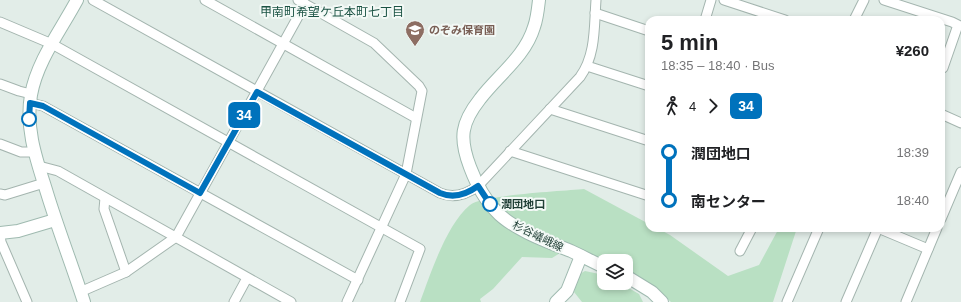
<!DOCTYPE html>
<html lang="en">
<head>
<meta charset="utf-8">
<style>
	:root { --surface:#fff; --page:#f2f2f2; --text:#202124; --muted:#757577 }
	body { margin:0; font-family:Arial,"Noto Sans JP",sans-serif; background:var(--page); color:var(--text); height:100vh; display:flex; flex-direction:column; font-size:15px; white-space:nowrap }
	* { box-sizing:border-box; margin:0 }
	p { font-size:13px; color:var(--muted) }
	.icon { flex:none; width:22px; height:22px; fill:none; stroke:currentColor; stroke-width:2; stroke-linecap:round; stroke-linejoin:round }
	.map { position:relative; flex:1; overflow:hidden }
	.details { position:absolute; left:645px; top:16px; width:300px; height:216px; display:flex; flex-direction:column; background:var(--surface); border-radius:12px; box-shadow:0 2px 6px #0003 }
	.details>* { flex:none }
	.badge { padding:0 8px; border-radius:6px; font-size:14px; line-height:26px }
	.buttons { position:absolute; left:597px; top:254px; display:grid; gap:8px }
	.buttons a { display:grid; place-items:center; width:36px; height:36px; border-radius:8px; background:var(--surface); box-shadow:0 2px 6px #0003; font-size:20px }
	.map>.badge { position:absolute; translate:-50% -50%; box-shadow:0 0 0 2px #fff }
	.legs { display:flex; align-items:center; gap:6px; height:44px; padding:0 16px; font-size:13px }
	.legs p { margin-inline-start:auto }
	.headline { display:flex; align-items:center; justify-content:space-between; height:68px; padding:0 16px }
	h1 { font-size:22px; font-weight:700; line-height:30px }
	ul { padding:0 16px; list-style:none }
	li { display:flex; align-items:center; gap:14px; height:48px; font-size:15px }
	li i { display:grid; place-items:center; width:6px; height:100%; margin:0 5px; background:currentColor }
	li i::after { content:''; width:10px; height:10px; margin:-5px; border:3px solid; border-radius:50%; background:var(--surface) }
	li p { margin-inline-start:auto }
	li:first-child i { background:linear-gradient(#0000 50%,currentColor 0) }
	li:last-child i { background:linear-gradient(currentColor 50%,#0000 0) }
	.map>svg:first-child { display:block }
	.green { fill:#b9e0c3 }
	.lines { fill:none; stroke-linecap:round; stroke-linejoin:round }
	.street-casing { stroke:#a4b5af; stroke-width:11 }
	.secondary-casing { stroke:#9fbab0; stroke-width:14 }
	.street { stroke:#fff; stroke-width:9 }
	.secondary { stroke:#fff; stroke-width:12 }
	.line-1-casing { stroke:#fff; stroke-width:9 }
	.line-1 { stroke:#0072bc; stroke-width:6 }
	.stop-1-dot { fill:#fff; stroke:#0072bc; stroke-width:2 }
	.labels { text-anchor:middle; dominant-baseline:central; stroke-width:4; stroke-linejoin:round; paint-order:stroke }
	.education-label { font-size:11px; font-weight:bold; fill:#785e54; stroke:#f3f9f6; text-anchor:start }
	.stop-label { font-size:11px; font-weight:bold; fill:#203f36; stroke:#f3f9f6; text-anchor:start }
	.street-label { font-size:11px; fill:#203f36; stroke:#f3f9f6 }
	.neighbourhood-label { font-size:12px; fill:#1b5344; stroke:#f3f9f6 }
</style>
</head>
<body>
<div class="map">
<svg width="961" height="302" viewBox="0 0 961 302">
	<rect width="100%" height="100%" fill="#e2ede8"/>
	<g class="green">
		<path d="M584,189L649,224V228H657L670,235L728,276L759,265L779,228H797L773,302H671L651,284L626,272V261H604L570,247L552,258L522,257L493,289L480,299L481,302H420C431,273 446,225 470,205C482,195 563,191 584,189Z"/>
		<polygon points="585,271 604,275 604,283 620,283 639,294 643,302 582,302 574,292 578,275"/>
	</g>
	<g class="lines">
		<defs>
			<g id="street">
				<path d="M93,0L440,193C454,199 467,194 478,186L580,77C596,55 594,27 596,0"/>
				<polyline points="205,0 416,118"/>
				<polyline points="298,0 374,43 419,86 422,91 406,174 347,302"/>
				<polyline points="724,0 785,20"/>
				<polyline points="884,0 952,22 958,25 943,68 941,67"/>
				<polyline points="595,13 649,31"/>
				<polyline points="705,20 711,0"/>
				<polyline points="854,20 864,0"/>
				<polyline points="0,22 52,44 420,249 400,302"/>
				<polyline points="587,66 649,86"/>
				<polyline points="0,84 19,91 31,94"/>
				<polyline points="30,103 43,106 358,280"/>
				<polyline points="550,109 649,141"/>
				<polyline points="941,114 961,123"/>
				<polyline points="0,144 21,152 34,152"/>
				<polyline points="510,151 649,196"/>
				<polyline points="39,166 58,171 291,302"/>
				<polyline points="0,194 5,195 44,183"/>
				<polyline points="105,198 104,209 126,272"/>
				<polyline points="941,219 961,172"/>
				<polyline points="878,228 928,249"/>
				<polyline points="0,235 1,242 27,302"/>
				<polyline points="740,251 752,228"/>
				<polyline points="80,292 126,272 176,237 305,4"/>
				<polyline points="234,302 247,278"/>
				<polyline points="787,302 819,228"/>
				<polyline points="846,302 878,228"/>
				<polyline points="906,302 937,228"/>
			</g>
			<g id="secondary">
				<path d="M77,0C61,30 37,61 31,95C25,129 37,161 47,193C58,229 72,265 84,302"/>
				<path d="M539,0C538,9 537,19 534,27C525,57 498,75 480,99C461,123 459,138 470,167C476,183 484,199 496,211C512,229 548,242 571,251C582,256 593,262 604,267"/>
				<polyline points="0,233 18,231 55,220"/>
				<polyline points="626,276 652,292 662,302"/>
				<polyline points="556,302 567,291 581,256"/>
			</g>
		</defs>
		<use href="#street" class="street-casing"/>
		<use href="#secondary" class="secondary-casing"/>
		<use href="#street" class="street"/>
		<use href="#secondary" class="secondary"/>
	</g>
	<g class="lines">
		<defs>
			<path id="line-1" d="M29,119L30,103L43,106L200,193L257,92L440,193C454,199 467,194 478,186L490,204"/>
		</defs>
		<use href="#line-1" class="line-1-casing"/>
		<use href="#line-1" class="line-1"/>
	</g>
	<defs>
		<symbol id="school-pin" viewBox="-11 -11 22 30"><path d="M0 17L-7.5 6A9.5 9.5 0 1 1 7.5 6Z" fill="#8d6e63" stroke="#f3f9f6"/><path d="M0-5L7-2L0 1L-7-2ZM-4 1L0 2.5L4 1V4Q0 6-4 4Z" fill="#fff"/></symbol>
	</defs>
	<g fill-rule="evenodd">
		<use href="#school-pin" x="404" y="19" width="22" height="30"/>
	</g>
	<g class="stop-1-dot">
		<circle cx="29" cy="119" r="7"/>
		<circle cx="490" cy="204" r="7"/>
	</g>
	<g class="labels">
		<g class="education-label">
			<text x="429" y="30">のぞみ保育園</text>
		</g>
		<g class="stop-label">
			<text x="501" y="204">潤団地口</text>
		</g>
		<g class="street-label">
			<text transform="translate(538 236) rotate(26)">杉谷嶬峨線</text>
		</g>
		<g class="neighbourhood-label">
			<text x="332" y="12">甲南町希望ケ丘本町七丁目</text>
		</g>
	</g>
</svg>
<div class="buttons">
<a><svg class="icon" aria-label="layers" viewBox="0 0 24 24"><path d="M12 4l9 5-9 5-9-5zM3 14l9 5 9-5"/></svg></a>
</div>
<b class="badge" style="left:244px;top:115px;background:#0072bc;color:#fff">34</b>
<section class="details">
<div class="headline"><div><h1>5 min</h1><p>18:35 – 18:40 · Bus</p></div><b>¥260</b></div>
<div class="legs"><svg class="icon" aria-label="walk" viewBox="0 0 24 24"><circle cx="13" cy="4" r="2"/><path d="M13 8l-2 6 4 7M11 14l-3 7M7 12l3-4h3l4 4"/></svg>4<svg class="icon" aria-label="forward" viewBox="0 0 24 24"><path d="M9 5l7 7-7 7"/></svg><b class="badge" style="background:#0072bc;color:#fff">34</b></div>
<ul>
<li><i style="color:#0072bc"></i><b>潤団地口</b><p>18:39</p></li>
<li><i style="color:#0072bc"></i><b>南センター</b><p>18:40</p></li>
</ul>
</section>
</div>
</body>
</html>
